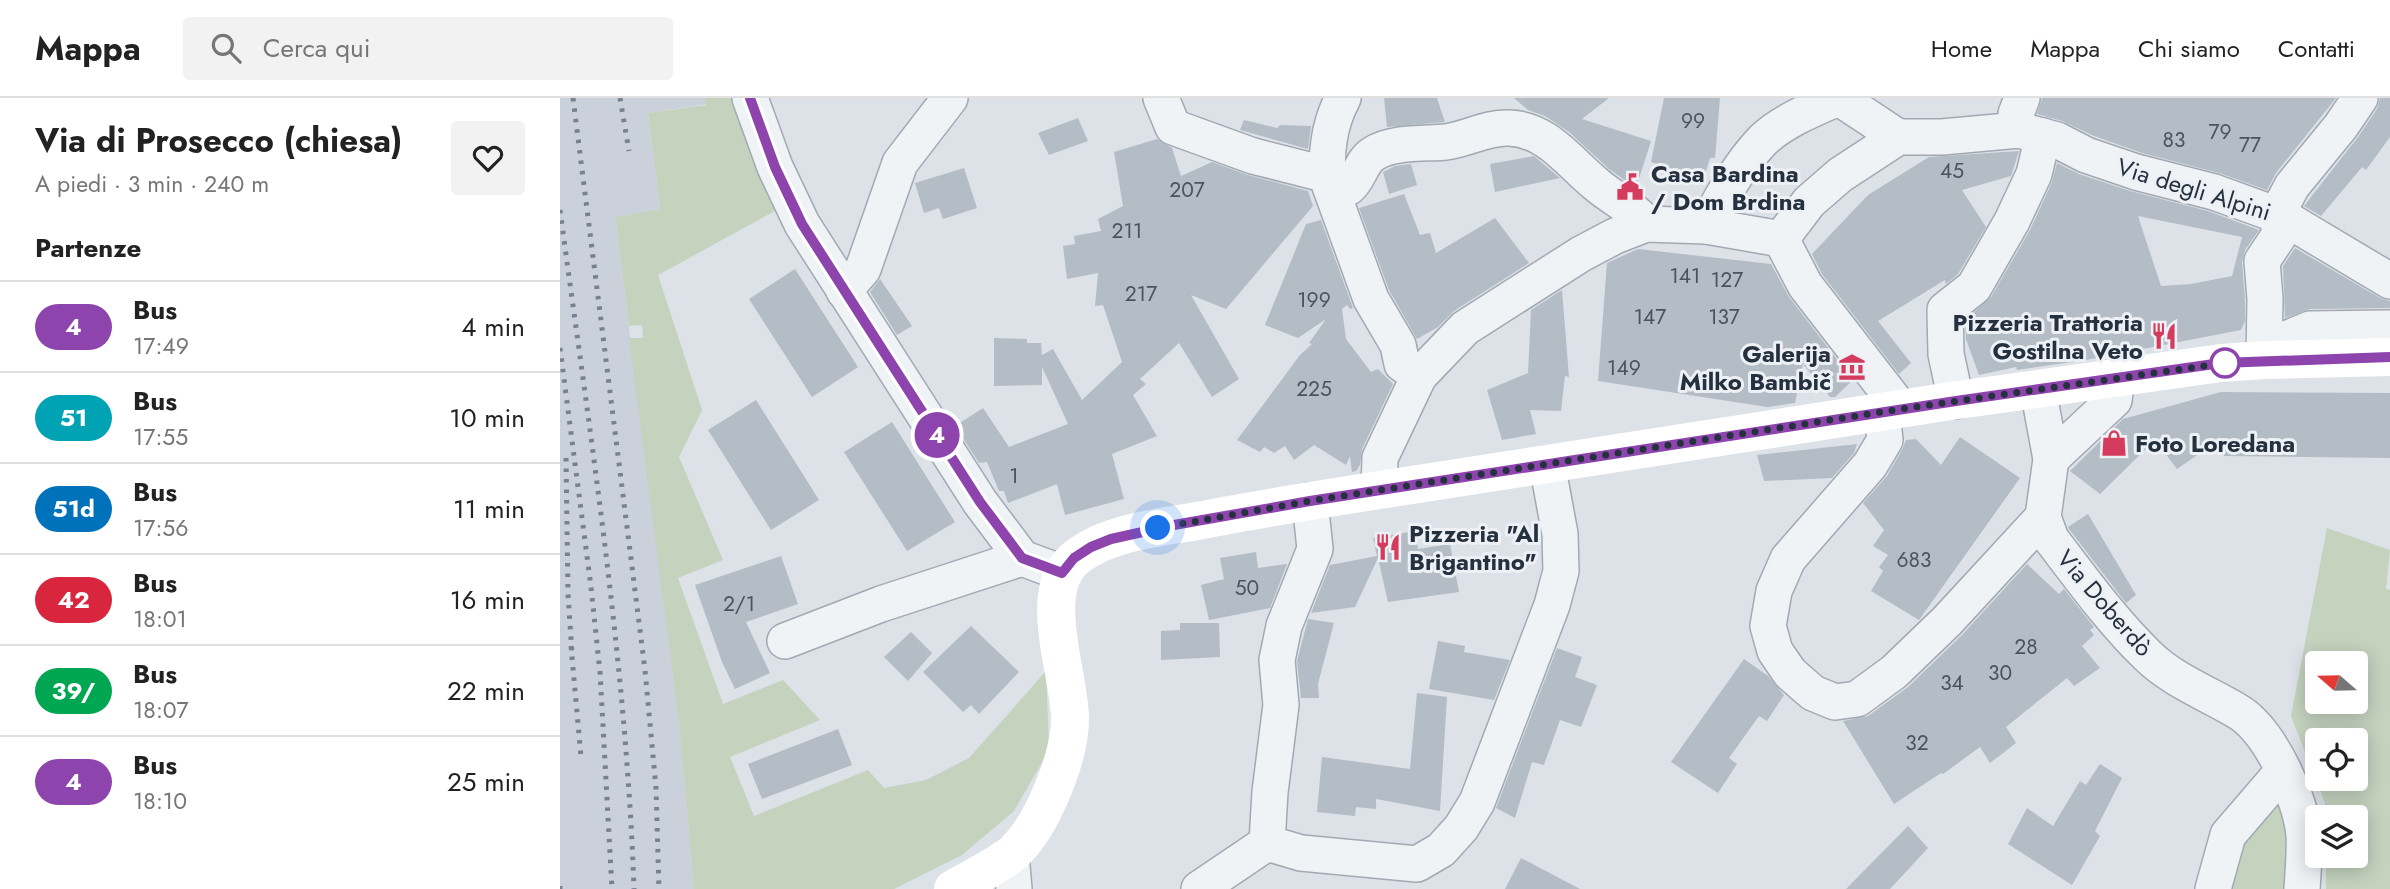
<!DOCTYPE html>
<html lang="it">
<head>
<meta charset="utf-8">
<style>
	:root { --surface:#fff; --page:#f2f2f2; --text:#222; --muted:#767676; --line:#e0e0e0 }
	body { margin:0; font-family:Jost,sans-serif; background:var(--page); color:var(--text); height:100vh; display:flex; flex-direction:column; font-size:26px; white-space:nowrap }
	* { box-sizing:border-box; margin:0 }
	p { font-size:23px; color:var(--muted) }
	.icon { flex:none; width:38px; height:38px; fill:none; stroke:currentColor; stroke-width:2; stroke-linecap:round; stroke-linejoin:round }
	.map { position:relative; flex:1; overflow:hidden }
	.drawer { display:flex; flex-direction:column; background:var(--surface); width:560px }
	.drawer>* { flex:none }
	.badge { padding:0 14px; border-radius:23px; font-size:24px; line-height:46px }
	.needle { width:46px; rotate:290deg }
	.buttons { position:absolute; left:1745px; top:553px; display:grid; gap:14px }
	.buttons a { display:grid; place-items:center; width:63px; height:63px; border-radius:7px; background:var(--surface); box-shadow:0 4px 18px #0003; font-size:35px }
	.you { position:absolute; width:35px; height:35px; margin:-18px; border:5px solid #fff; border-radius:50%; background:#1a73e8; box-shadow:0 0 0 10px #1a73e833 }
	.map>.badge { position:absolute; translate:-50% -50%; box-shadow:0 0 0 4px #fff }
	h2 { padding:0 35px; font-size:26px; line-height:63px }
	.round { display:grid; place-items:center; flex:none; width:74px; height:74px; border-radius:7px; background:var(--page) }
	.overview { display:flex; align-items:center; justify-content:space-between; height:119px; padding:0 35px }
	h1 { font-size:33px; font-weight:700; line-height:52px }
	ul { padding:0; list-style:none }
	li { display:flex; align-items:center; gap:21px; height:91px; padding:0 35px; border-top:2px solid var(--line) }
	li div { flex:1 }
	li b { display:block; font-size:26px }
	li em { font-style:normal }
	li .badge { min-width:77px; font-weight:700; text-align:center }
	header { display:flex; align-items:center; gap:42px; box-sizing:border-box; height:98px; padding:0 35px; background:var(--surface); border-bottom:2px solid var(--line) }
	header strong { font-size:33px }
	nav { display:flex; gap:38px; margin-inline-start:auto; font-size:24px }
	.search { width:490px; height:63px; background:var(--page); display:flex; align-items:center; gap:18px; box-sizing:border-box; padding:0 24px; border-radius:7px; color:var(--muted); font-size:26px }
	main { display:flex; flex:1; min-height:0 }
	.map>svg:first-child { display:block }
	.built { fill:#cbd1da }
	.green { fill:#c4d2be; fill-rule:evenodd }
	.building { fill:#b4bcc5; fill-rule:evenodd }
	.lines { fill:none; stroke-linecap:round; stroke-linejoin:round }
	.minor-casing { stroke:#a2a9b2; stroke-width:38 }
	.minor { stroke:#f0f3f6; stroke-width:35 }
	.secondary { stroke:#fff; stroke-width:38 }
	.rail { stroke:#768292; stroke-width:5; stroke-dasharray:3.5 7; stroke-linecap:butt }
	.line-casing { stroke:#fff; stroke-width:16 }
	.line { stroke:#8e44ad; stroke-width:10 }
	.walk { stroke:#26313f; stroke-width:7; stroke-dasharray:0 12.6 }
	.stop-dot { fill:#fff; stroke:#8e44ad; stroke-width:3.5 }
	.labels { text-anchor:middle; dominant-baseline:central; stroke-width:6; stroke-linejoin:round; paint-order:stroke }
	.number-label { font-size:21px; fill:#4a5460 }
	.poi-label { font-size:24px; font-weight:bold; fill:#26313f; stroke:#edf1f5; text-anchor:start }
	.street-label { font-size:24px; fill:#26313f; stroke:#edf1f5 }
</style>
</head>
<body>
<header>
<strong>Mappa</strong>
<div class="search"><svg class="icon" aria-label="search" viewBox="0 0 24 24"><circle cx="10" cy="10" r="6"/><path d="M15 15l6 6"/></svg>Cerca qui</div>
<nav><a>Home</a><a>Mappa</a><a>Chi siamo</a><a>Contatti</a></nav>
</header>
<main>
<section class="drawer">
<div class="overview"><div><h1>Via di Prosecco (chiesa)</h1><p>A piedi · 3 min · 240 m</p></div><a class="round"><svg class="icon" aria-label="heart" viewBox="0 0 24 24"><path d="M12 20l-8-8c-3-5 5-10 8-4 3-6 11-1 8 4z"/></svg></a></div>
<h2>Partenze</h2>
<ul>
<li><span class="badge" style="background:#8e44ad;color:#fff">4</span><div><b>Bus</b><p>17:49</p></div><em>4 min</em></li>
<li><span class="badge" style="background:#00a3b4;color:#fff">51</span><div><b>Bus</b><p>17:55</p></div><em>10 min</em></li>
<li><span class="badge" style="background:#0072bc;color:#fff">51d</span><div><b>Bus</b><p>17:56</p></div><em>11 min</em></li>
<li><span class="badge" style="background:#d7263d;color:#fff">42</span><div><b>Bus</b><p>18:01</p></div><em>16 min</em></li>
<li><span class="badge" style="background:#00a651;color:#fff">39/</span><div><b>Bus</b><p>18:07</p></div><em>22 min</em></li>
<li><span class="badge" style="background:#8e44ad;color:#fff">4</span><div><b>Bus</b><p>18:10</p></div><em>25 min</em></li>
</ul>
</section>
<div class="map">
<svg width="1830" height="791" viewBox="0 0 1830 791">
	<rect width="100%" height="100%" fill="#dde2e8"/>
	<polygon class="built" points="0,0 145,0 147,6 88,15 100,111 55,119 119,625 134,791 0,791"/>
	<g class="green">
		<polygon points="145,0 174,0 181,23 215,113 98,177 142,312 119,359 163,462 118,480 163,606 223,582 260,622 170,659 194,718 308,672 324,690 366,682 409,660 486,573 489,652 454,713 402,757 334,791 134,791 119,625 69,240 83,240 82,227 69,228 55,119 100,111 88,15 146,7"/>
		<path d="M1767,430L1830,452L1826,491L1830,492V791H1766V758H1796V719H1765V705L1731,618ZM1796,565V604H1757V565ZM1796,642V681H1757V642Z"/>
		<polygon points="1721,695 1731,759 1727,791 1665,791 1673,758"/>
	</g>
	<g class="building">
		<polygon points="824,0 877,0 885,24 827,29"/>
		<polygon points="954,0 1049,0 1022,21 1091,43 1076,90 1049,71 1009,34 985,18 968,12"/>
		<polygon points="1104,0 1160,0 1155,60 1150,60 1145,76 1123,71 1123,75 1091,64"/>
		<polygon points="1482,0 1776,0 1716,75 1707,92 1659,75 1582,55 1534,38 1502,23 1477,16"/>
		<polygon points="1820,0 1830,0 1830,39 1806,72 1802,69 1761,118 1744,108 1798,39 1817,11"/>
		<polygon points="518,20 528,43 489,57 478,35"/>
		<polygon points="684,22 717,30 720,27 751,28 748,51 680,32"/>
		<polygon points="597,41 612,50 621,78 652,64 688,77 748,93 753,108 666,211 631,197 679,281 652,299 619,245 580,281 586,286 573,297 597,338 552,356 564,401 505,417 497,386 448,405 444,393 439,393 427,364 419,365 395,328 423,310 449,349 508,326 482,269 482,287 434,288 434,240 467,241 467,245 481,245 482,257 493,251 522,302 562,264 543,207 535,208 538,175 507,181 503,148 515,146 514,138 541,133 538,121 563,108 554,54"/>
		<polygon points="1459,53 1451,78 1402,92 1426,129 1398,176 1386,186 1385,182 1318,223 1351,265 1339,276 1262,176 1252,156 1308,97 1369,59"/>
		<polygon points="974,58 1000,80 935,94 930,66"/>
		<path d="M1497,65L1519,76L1570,93L1648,113L1699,132L1685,152L1682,164L1685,202V223L1681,232L1526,262L1457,272L1456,269L1419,277L1406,241L1405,222L1431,199L1470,132L1492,84ZM1578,118L1682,139L1672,178L1631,186L1601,188Z"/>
		<polygon points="851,66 857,87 829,96 823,74 835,68"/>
		<polygon points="404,70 417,110 383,121 379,110 364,115 355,85"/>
		<polygon points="844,96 860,137 870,135 876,155 935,120 969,165 894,213 878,229 857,241 829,192 799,110"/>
		<polygon points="761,122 793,210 790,211 787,207 782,211 786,241 811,274 818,271 833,286 802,351 800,367 796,373 792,374 790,358 786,367 754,347 734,362 725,348 714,355 704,349 700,354 677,342 740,257 752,246 749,245 766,221 738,240 705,227 746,126"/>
		<polygon points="1735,150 1820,200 1830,203 1830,210 1750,211 1725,220 1723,168"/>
		<polygon points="1078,151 1211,166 1229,199 1293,282 1275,299 1270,299 1243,266 1235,305 1207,309 1038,283 1047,165"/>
		<polygon points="235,171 298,269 252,299 189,201"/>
		<polygon points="320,181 352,228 337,237 310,194"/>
		<polygon points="1002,192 1009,279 1005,278 1001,313 970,312 976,336 942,342 927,292 968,275 971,212"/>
		<polygon points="1661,294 1830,295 1830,360 1664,358 1662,340 1617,371 1595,342 1540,396 1510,373 1563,321"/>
		<polygon points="196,302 259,402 211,432 148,332"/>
		<polygon points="332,324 395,424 347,453 284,354"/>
		<polygon points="1400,339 1460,380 1359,522 1311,493 1323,473 1319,469 1328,457 1313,448 1324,432 1303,405 1327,378 1342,352 1346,342 1356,341 1381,367"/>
		<polygon points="1297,346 1294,355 1272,380 1204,383 1197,357"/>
		<polygon points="1528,416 1576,497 1566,505 1509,431 1508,429"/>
		<polygon points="855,433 858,451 890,446 899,494 828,504 818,460 795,509 751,515 770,467 817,458 813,440"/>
		<polygon points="696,454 698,470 727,466 710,510 649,522 641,487 664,481 660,460"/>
		<polygon points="221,458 238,506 186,524 210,575 175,591 162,564 135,487"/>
		<polygon points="1467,466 1499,496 1504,491 1534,529 1530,532 1534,537 1522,548 1540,570 1514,588 1507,580 1446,629 1456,645 1430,665 1420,649 1383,676 1381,675 1334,706 1283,623 1308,618 1348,589 1402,537"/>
		<polygon points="748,521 774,525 758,586 759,600 741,600 737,563"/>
		<polygon points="620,525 659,525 660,559 601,562 601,533 620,532"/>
		<polygon points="411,528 459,574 419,616 411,607 403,614 363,574"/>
		<polygon points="351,534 372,555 348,583 324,559"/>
		<polygon points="878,543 905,548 904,554 950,562 934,602 869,591"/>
		<polygon points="997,550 1022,559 1015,579 1037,587 1021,629 1000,622 984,667 972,664 955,720 936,710"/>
		<polygon points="1184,561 1208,578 1224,597 1207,623 1199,618 1169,660 1177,666 1158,695 1111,664"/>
		<polygon points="857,595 887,599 880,713 816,701 816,711 796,709 795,718 757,714 762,659 850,671"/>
		<polygon points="278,631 292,667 202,701 188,666"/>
		<polygon points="1540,666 1562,680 1535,733 1540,738 1512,787 1448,746 1467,710 1493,728 1520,683 1526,687"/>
		<polygon points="1348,728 1368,750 1330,791 1286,791"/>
		<polygon points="961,760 1020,791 945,791"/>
	</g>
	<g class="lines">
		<defs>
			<g id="minor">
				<polyline points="190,0 215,69 242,126 420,404 462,460 502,475"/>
				<polyline points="601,0 613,29 693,58 768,77"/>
				<polyline points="1279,0 1338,39"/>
				<polyline points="1459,32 1456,16 1462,0"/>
				<path d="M770,88C764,59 769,26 783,0"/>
				<polyline points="1146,128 1221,141"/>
				<polyline points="284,193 303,171 340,65 390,0"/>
				<polyline points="1704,262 1705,201 1702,163 1718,139 1724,103 1732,88 1781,28 1800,0"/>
				<polyline points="1704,262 1726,241 1750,231 1830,230"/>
				<path d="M859,278L842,266L838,247L811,201L770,88L789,89C800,79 801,64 813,56C833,43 865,46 886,44C908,41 927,29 949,30C987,31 1009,64 1036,86C1053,101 1072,108 1086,126"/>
				<path d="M1478,291L1491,361L1483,419L1491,441C1521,480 1551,522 1587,557C1612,582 1647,595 1677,613C1710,632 1741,701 1744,737C1745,755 1743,774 1742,791"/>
				<polyline points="1396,303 1386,256 1385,212 1414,189 1452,123 1474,76 1483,38"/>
				<polyline points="1341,311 1245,187 1221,141 1249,104 1280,77 1338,39 1382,39 1459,32 1497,42 1526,57 1576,74 1654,94 1723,119 1830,183"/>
				<polyline points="1322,314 1325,342 1310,367 1228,461 1214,493 1208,528 1215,553 1230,575 1253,595 1275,604 1297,601 1334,574 1387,523 1483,419"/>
				<polyline points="1491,361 1554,302 1557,281"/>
				<path d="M819,392L820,360L859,278L905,230L1021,156L1055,138L1086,126L1146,128C1162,99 1179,67 1203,42C1223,23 1253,11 1278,0"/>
				<polyline points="750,403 755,451 724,528 717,562 721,607 710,694 707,745 741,755 857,766 881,752 901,730 917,704 992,507 1001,473 1000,436 987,366"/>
				<polyline points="225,543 321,506 462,460"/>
				<polyline points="451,756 454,791"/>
				<polyline points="639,791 707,745"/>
				<polyline points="1653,791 1668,737 1723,673"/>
			</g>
		</defs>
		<use href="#minor" class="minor-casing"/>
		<use href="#minor" class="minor"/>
		<path class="secondary" d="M393,791C412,780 436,769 453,755C482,729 510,659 510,621C510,575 474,490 518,458C550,434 598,430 637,423C708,409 780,398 852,387C1032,360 1211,330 1391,303C1481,290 1571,278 1661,265L1704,262L1830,259"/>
		<g class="rail">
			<polyline points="13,0 85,572 96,690 99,791"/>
			<polyline points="60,0 69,53"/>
			<path d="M0,112C30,337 66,563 74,791"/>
			<polyline points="0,250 31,489 40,574 52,791"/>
			<polyline points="6,360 8,496 12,556"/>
			<polyline points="11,548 21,659"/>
			<polyline points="0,788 0,791"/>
		</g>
	</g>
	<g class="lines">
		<defs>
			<polyline id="line" points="190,0 215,69 242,126 420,404 462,460 502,475 514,460 531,449 551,441 614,427 750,403 1396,303 1661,265 1830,259"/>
		</defs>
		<use href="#line" class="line-casing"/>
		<use href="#line" class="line"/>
		<polyline class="walk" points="598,430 750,403 1341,311 1665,265"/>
	</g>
	<defs>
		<symbol id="civic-bare" viewBox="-9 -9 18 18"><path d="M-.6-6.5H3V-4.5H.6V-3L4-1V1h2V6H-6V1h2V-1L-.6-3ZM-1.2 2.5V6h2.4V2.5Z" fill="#d43b5c" stroke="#edf1f5" stroke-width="2.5" paint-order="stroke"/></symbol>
		<symbol id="restaurant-bare" viewBox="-9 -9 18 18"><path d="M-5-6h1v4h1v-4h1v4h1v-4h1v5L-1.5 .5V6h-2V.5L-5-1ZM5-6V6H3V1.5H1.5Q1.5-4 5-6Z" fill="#d43b5c" stroke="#edf1f5" stroke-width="2.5" paint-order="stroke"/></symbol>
		<symbol id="museum-bare" viewBox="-9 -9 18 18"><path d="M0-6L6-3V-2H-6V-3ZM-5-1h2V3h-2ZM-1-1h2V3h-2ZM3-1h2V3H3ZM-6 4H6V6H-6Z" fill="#d43b5c" stroke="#edf1f5" stroke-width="2.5" paint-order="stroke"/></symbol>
		<symbol id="shop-bare" viewBox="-9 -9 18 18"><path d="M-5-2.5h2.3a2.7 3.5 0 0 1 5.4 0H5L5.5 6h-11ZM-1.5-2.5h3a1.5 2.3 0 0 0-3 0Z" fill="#d43b5c" stroke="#edf1f5" stroke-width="2.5" paint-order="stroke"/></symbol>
	</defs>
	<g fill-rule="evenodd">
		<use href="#civic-bare" x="1051" y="70" width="38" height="38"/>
		<use href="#restaurant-bare" x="1585" y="219" width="38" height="38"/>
		<use href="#museum-bare" x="1273" y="250" width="38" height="38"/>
		<use href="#shop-bare" x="1535" y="326" width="38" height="38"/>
		<use href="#restaurant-bare" x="809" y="430" width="38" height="38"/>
	</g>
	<circle class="stop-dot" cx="1665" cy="265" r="14"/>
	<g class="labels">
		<g class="number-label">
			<text x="1133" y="23">99</text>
			<text x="1660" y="34">79</text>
			<text x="1614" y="42">83</text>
			<text x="1690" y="47">77</text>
			<text x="1392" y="73">45</text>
			<text x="627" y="92">207</text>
			<text x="567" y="133">211</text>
			<text x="1125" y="178">141</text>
			<text x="1167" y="182">127</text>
			<text x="581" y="196">217</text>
			<text x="754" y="202">199</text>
			<text x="1090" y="219">147</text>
			<text x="1164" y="219">137</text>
			<text x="1064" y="270">149</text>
			<text x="754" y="291">225</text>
			<text x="454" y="378">1</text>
			<text x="1354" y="462">683</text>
			<text x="687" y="490">50</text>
			<text x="179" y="506">2/1</text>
			<text x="1466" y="549">28</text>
			<text x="1440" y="575">30</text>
			<text x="1392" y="585">34</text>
			<text x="1357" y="645">32</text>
		</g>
		<g class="poi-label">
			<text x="1091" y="75">Casa Bardina<tspan x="1091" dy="28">/ Dom Brdina</tspan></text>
			<text x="1583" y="224" text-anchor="end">Pizzeria Trattoria<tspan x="1583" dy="28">Gostilna Veto</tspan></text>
			<text x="1271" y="255" text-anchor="end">Galerija<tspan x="1271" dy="28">Milko Bambič</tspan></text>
			<text x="1575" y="345">Foto Loredana</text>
			<text x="849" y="435">Pizzeria "Al<tspan x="849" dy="28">Brigantino"</tspan></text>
		</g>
		<g class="street-label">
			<text transform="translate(1634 91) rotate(17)">Via degli Alpini</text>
			<text transform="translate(1545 505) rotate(49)">Via Doberdò</text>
		</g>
	</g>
</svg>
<div class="buttons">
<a><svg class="needle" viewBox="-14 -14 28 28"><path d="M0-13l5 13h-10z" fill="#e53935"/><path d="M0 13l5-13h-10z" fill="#767676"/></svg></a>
<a><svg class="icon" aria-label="locate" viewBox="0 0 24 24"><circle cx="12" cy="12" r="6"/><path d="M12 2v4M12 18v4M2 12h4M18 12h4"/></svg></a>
<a><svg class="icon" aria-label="layers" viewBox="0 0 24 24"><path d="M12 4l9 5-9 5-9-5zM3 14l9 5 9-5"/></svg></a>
</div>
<div class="you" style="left:598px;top:430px"></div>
<b class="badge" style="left:377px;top:337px;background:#8e44ad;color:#fff">4</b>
</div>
</main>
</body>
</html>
